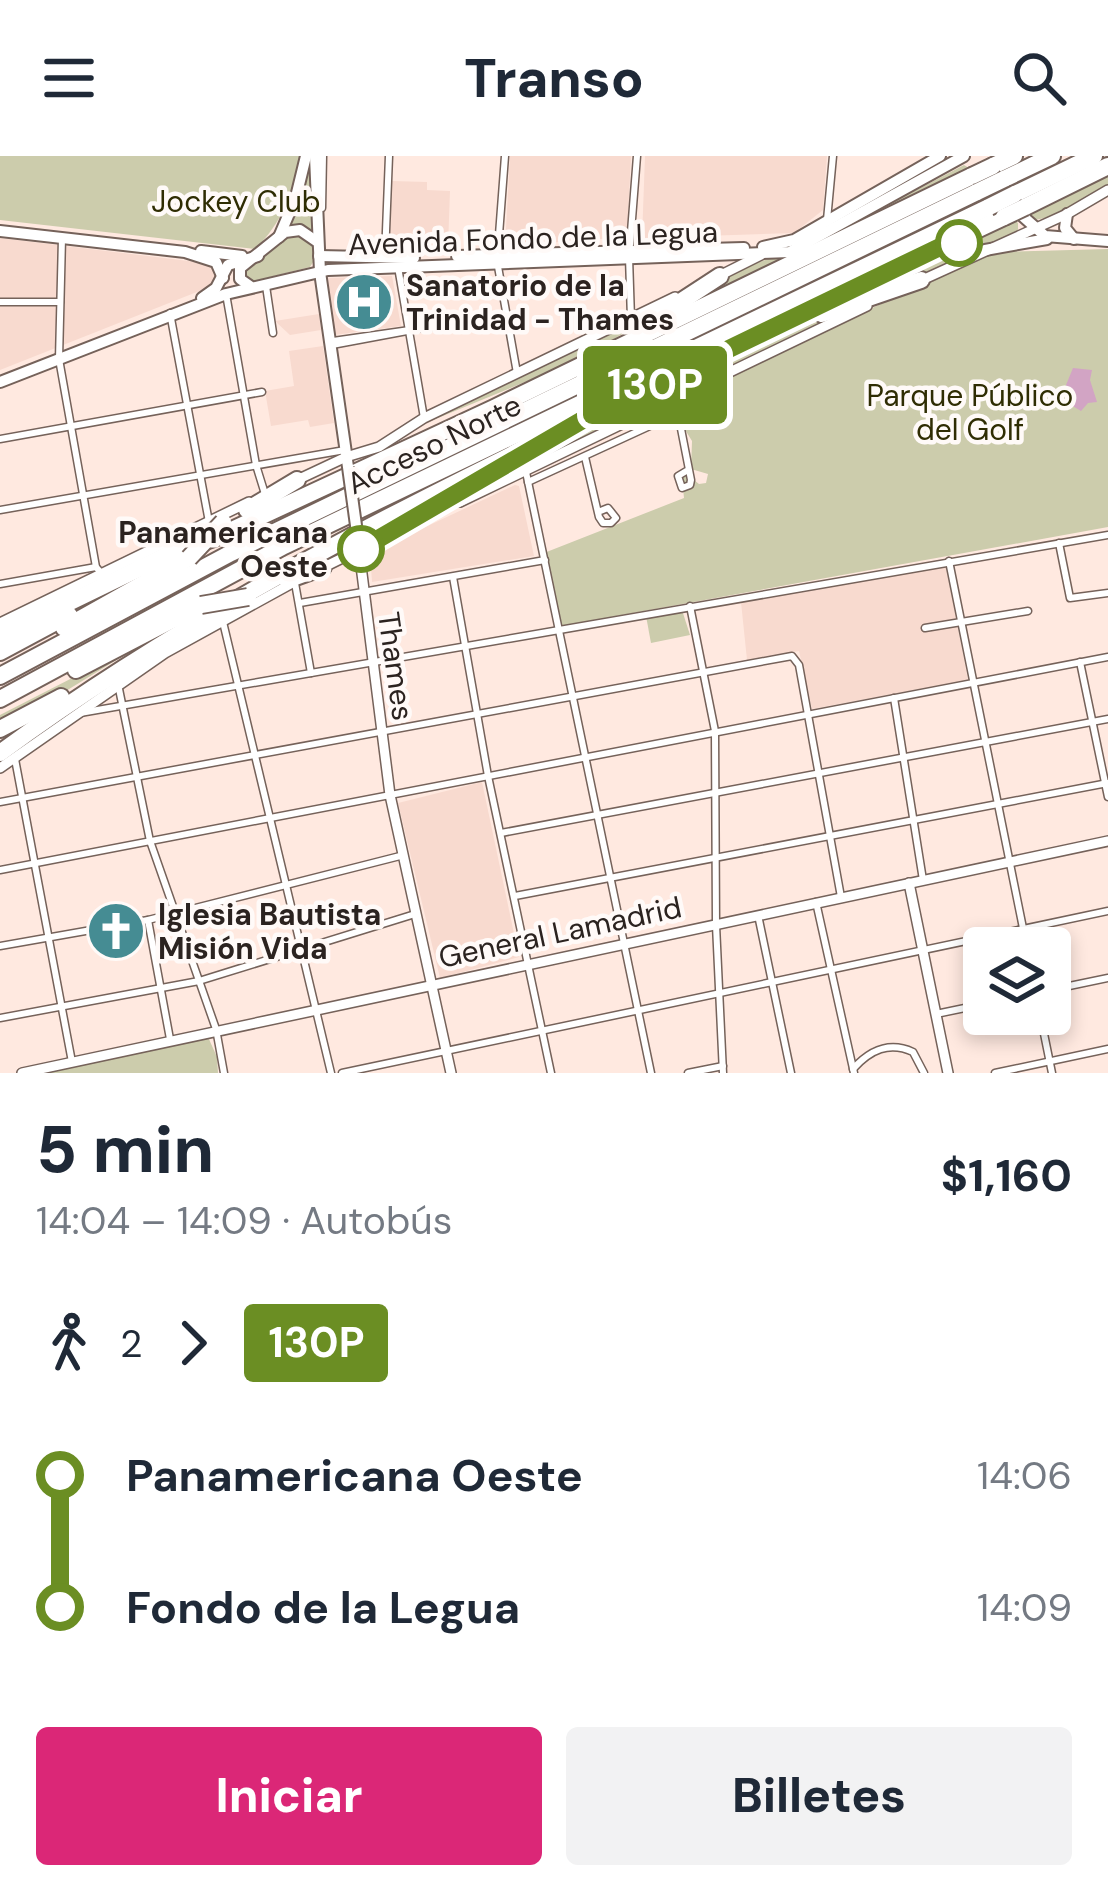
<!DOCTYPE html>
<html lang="es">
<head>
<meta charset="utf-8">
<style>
	:root { --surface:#fff; --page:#f2f2f3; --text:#1f2937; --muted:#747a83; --accent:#db2777 }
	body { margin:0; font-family:"DM Sans",sans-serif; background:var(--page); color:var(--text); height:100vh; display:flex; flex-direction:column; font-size:45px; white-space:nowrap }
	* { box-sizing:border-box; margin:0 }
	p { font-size:39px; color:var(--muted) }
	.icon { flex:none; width:66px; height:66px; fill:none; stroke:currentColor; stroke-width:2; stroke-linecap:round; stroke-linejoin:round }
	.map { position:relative; height:917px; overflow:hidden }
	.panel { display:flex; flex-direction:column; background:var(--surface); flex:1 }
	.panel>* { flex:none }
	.badge { padding:0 24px; border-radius:9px; font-size:42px; line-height:78px }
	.tools { position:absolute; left:963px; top:771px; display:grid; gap:24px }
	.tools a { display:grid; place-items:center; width:108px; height:108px; border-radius:12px; background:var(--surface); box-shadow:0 6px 18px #0003; font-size:60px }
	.map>.badge { position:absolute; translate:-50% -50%; box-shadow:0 0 0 6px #fff }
	.legs { display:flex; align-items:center; gap:18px; height:132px; padding:0 36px; font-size:39px }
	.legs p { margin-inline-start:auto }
	.overview { display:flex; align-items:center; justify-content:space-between; height:204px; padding:0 36px }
	h1 { font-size:66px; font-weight:800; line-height:90px }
	.cta { display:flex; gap:24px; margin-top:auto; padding:24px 36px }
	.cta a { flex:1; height:138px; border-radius:12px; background:var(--accent); color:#fff; font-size:48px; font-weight:800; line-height:138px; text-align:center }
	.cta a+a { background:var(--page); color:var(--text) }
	ul { padding:0 36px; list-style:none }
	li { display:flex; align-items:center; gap:42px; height:132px; font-size:45px }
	li i { display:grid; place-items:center; width:18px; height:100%; margin:0 15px; background:currentColor }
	li i::after { content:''; width:30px; height:30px; margin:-15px; border:9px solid; border-radius:50%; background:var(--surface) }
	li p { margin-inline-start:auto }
	li:first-child i { background:linear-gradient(#0000 50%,currentColor 0) }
	li:last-child i { background:linear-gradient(currentColor 50%,#0000 0) }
	header { display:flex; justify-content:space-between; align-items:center; height:156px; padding:0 36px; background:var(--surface); font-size:54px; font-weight:800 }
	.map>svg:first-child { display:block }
	.built { fill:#f8dacf }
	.green { fill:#ccccac }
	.water { fill:#d2a4c4 }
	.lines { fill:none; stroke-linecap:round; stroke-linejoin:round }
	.minor-casing { stroke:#75625a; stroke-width:9 }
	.tertiary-casing { stroke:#75625a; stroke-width:12 }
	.secondary-casing { stroke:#75625a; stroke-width:14 }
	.motorway-casing { stroke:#75625a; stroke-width:20 }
	.minor { stroke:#fff; stroke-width:6 }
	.tertiary { stroke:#fff; stroke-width:9 }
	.secondary { stroke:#fff; stroke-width:10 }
	.motorway { stroke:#fff; stroke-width:16 }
	.secondary-bridge-casing { stroke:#75625a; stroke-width:14; stroke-linecap:butt }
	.motorway-bridge-casing { stroke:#75625a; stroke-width:20; stroke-linecap:butt }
	.secondary-bridge { stroke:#fff; stroke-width:10 }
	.motorway-bridge { stroke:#fff; stroke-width:16 }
	.line-1-casing { stroke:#fff; stroke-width:27 }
	.line-1 { stroke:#6b8e23; stroke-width:18 }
	.stop-1-dot { fill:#fff; stroke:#6b8e23; stroke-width:6 }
	.labels { text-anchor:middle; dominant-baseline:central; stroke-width:9; stroke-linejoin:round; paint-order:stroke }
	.park-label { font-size:30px; fill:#2f2d03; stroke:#fffaf8 }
	.street-label { font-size:30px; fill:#2b2320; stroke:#fffaf8 }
	.poi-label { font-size:30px; font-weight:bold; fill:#2b2320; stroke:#fffaf8; text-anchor:start }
	.stop-label { font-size:30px; font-weight:bold; fill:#2b2320; stroke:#fffaf8; text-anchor:end }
</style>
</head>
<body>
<header><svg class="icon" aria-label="menu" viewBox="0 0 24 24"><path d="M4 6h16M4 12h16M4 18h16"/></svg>Transo<svg class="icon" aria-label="search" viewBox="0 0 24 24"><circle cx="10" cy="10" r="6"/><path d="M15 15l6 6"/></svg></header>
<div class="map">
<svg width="1108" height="917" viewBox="0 0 1108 917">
	<rect width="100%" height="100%" fill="#ffe9e0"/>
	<g class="built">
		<polygon points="510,0 631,0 627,81 505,90"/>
		<polygon points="645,0 827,0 823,54 794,77 642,82"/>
		<polygon points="392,25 427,26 427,34 450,35 448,90 389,90"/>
		<polygon points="0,82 205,107 215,114 215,125 207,132 0,214"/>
		<polygon points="392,120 401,170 334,179 325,125 327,122"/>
		<polygon points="319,158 321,174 290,179 275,165"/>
		<polygon points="323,190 334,267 310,271 308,264 271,270 265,235 294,230 289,195"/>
		<polygon points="515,329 519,330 534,400 372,426 370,397"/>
		<polygon points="946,411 968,524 812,553 799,495 747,504 741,446"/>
		<polygon points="482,626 519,801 440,822 398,647"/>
	</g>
	<g class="green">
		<path d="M0,0H300C295,35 281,68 255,93L0,64Z"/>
		<polygon points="310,0 315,75 299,69 287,70"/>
		<path d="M964,9L972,14C866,61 760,117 654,168C697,141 743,102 795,98Z"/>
		<path d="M1108,16V28C1086,42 1061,60 1035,64L1025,55Z"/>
		<polygon points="1012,62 1018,67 1018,75 906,126 817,157"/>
		<polygon points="293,77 315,87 317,100 310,111 254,125 245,122 245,113"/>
		<path d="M1108,93V371L561,470L544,397L684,342L683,332L675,324L684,316L699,328L706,327L708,318L691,313L692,285L684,272V260C700,252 709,238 720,225L810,173L438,352L562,280L740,194L858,151L855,160L992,96Z"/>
		<polygon points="678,145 578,204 421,269"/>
		<polygon points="682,454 690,479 651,487 646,460"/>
		<polygon points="162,476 61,538 0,562 0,559"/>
		<polygon points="208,881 217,901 218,917 46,917"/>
	</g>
	<polygon class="water" points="1073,212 1092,214 1090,224 1097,246 1088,247 1081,255 1071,249 1066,229"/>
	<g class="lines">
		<defs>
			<g id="minor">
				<polyline points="505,0 497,105 517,217"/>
				<polyline points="322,52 323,0"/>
				<polyline points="827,64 833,0"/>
				<polyline points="62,82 59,203 96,411 102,418"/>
				<polyline points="385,100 389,0"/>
				<polyline points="398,111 424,262"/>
				<polyline points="266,130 273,177"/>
				<polyline points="226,138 256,309 265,338"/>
				<polyline points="0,146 60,146"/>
				<polyline points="170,157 209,366"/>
				<polyline points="631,163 629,101 637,0"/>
				<polyline points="333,185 507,160"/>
				<polyline points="332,189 407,175"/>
				<polyline points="675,242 691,324 690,329 682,332 678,320 688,314"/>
				<polyline points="0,283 262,236"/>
				<polyline points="585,301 599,361 603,367 611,367 616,362 608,352 598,356"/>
				<polyline points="526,316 651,917"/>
				<polyline points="528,326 702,246"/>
				<polyline points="0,354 345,294"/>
				<polyline points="1059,387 1070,442 1108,437"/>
				<polyline points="949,405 1027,792"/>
				<polyline points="453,421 488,620 551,917"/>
				<polyline points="295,427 311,517"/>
				<polyline points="0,428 96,411"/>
				<polyline points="300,447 545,404"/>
				<polyline points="690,450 715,575 716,769 723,917"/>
				<polyline points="223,466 331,917"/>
				<polyline points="925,472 1028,455"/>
				<polyline points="1080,506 1108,641"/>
				<polyline points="118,528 150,685 216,873 224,917"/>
				<polyline points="894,542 923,724"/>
				<polyline points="80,557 1108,379"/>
				<polyline points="15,603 72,906"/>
				<polyline points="0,646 792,500 799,509 841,741"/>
				<polyline points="501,677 1108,563"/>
				<polyline points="0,714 1108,501"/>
				<polyline points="515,740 1108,627"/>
				<polyline points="816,746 854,917"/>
				<polyline points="758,759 791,917"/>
				<polyline points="148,764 170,883"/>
				<polyline points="0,790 148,764 404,699"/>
				<polyline points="1050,834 1108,822"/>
				<polyline points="936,858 984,848"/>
				<polyline points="1040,858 1052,917"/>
				<polyline points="0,862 199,825 415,758"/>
				<path d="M853,913C870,894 889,885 913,896L924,917"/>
				<polyline points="342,917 1108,755"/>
				<polyline points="688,917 723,910"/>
				<polyline points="995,917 1108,893"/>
			</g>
			<g id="tertiary">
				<polyline points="717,121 761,99"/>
				<polyline points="920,125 1067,58 1108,34"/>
				<polyline points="297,324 346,301 379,291 424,262 675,141"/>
				<polyline points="460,346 867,150"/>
				<polyline points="359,394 390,639 451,917"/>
				<polyline points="320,413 391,378"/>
				<polyline points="0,467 249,346"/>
				<polyline points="0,612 165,497 294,426"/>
				<polyline points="909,727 948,917"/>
				<polyline points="22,917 1108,685"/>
			</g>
			<g id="secondary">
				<polyline points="315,0 320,116 348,311"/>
				<polyline points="1019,57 1045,80 1108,85"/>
				<polyline points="1067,58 1065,72 1074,83"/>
				<polyline points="0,75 185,96 216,106 223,122"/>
				<polyline points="279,81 296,41 306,0"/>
				<polyline points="763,91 794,84 940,0"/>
				<polyline points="985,94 1047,83"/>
				<polyline points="201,95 242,100"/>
				<polyline points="319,100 414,102"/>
				<polyline points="457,100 744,92"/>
				<polyline points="250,130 240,123 240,112 285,76 300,74 316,85"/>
				<polyline points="202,142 216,132 228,109 258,100"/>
				<polyline points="0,226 226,138 328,114 790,96 964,0"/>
			</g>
			<g id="motorway">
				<polyline points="993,10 1014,0"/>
				<polyline points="1004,23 1052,0"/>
				<polyline points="1015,38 1094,0"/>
				<polyline points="1025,51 1108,10"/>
				<polyline points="822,158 921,124"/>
				<polyline points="651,165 720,120"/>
				<polyline points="247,354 297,324"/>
				<polyline points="390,378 472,330"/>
				<polyline points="287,424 323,411"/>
				<polyline points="64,472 189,402"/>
				<polyline points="0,480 169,398 219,380 494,252 972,20"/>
				<polyline points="0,496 69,459"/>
				<polyline points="76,514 201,449"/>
				<polyline points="0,520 231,397 977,36"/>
				<polyline points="0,543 284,390 989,51"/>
				<polyline points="0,573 61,541"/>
				<path d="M0,597C194,454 410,347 626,243C752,182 878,120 1004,61"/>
			</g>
		</defs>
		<use href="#minor" class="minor-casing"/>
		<use href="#tertiary" class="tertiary-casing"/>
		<use href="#secondary" class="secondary-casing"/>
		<use href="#motorway" class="motorway-casing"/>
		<use href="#minor" class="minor"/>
		<use href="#tertiary" class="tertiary"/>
		<use href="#secondary" class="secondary"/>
		<use href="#motorway" class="motorway"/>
		<defs>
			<polyline id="secondary-bridge" points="348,311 358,384"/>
			<g id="motorway-bridge">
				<polyline points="972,20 993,10"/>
				<polyline points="977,36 1004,23"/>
				<polyline points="989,51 1015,38"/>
				<polyline points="1004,61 1025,51"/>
				<polyline points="189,402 223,366"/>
				<polyline points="201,449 248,441"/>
			</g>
		</defs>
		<use href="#secondary-bridge" class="secondary-bridge-casing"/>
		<use href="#motorway-bridge" class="motorway-bridge-casing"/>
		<use href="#secondary-bridge" class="secondary-bridge"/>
		<use href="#motorway-bridge" class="motorway-bridge"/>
	</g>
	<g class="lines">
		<defs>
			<polyline id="line-1" points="361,393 586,262 942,90 959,87"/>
		</defs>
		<use href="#line-1" class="line-1-casing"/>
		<use href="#line-1" class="line-1"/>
	</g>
	<defs>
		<symbol id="hospital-disc" viewBox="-11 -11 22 22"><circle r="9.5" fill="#458c93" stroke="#fffaf8"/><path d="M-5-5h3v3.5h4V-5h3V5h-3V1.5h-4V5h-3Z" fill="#fff"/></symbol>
		<symbol id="church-disc" viewBox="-11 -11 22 22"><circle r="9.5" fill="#458c93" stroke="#fffaf8"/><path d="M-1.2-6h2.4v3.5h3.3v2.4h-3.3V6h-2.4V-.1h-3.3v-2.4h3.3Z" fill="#fff"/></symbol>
	</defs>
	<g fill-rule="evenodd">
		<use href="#hospital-disc" x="331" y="113" width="66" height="66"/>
		<use href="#church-disc" x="83" y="742" width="66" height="66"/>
	</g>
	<g class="stop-1-dot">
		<circle cx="959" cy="87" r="21"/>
		<circle cx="361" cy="393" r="21"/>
	</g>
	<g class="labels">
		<g class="park-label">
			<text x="236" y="45">Jockey Club</text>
			<text x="970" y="239">Parque Público<tspan x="970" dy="34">del Golf</tspan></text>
		</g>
		<g class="street-label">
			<text transform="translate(533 82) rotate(-2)">Avenida Fondo de la Legua</text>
			<text transform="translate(434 288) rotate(-26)">Acceso Norte</text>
			<text transform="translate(396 510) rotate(82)">Thames</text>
			<text transform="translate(560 776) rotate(-12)">General Lamadrid</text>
		</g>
		<g class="poi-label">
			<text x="406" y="129">Sanatorio de la<tspan x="406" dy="34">Trinidad - Thames</tspan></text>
			<text x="158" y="758">Iglesia Bautista<tspan x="158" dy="34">Misión Vida</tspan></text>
		</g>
		<g class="stop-label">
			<text x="328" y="376">Panamericana<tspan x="328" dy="34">Oeste</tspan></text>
		</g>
	</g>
</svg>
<div class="tools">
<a><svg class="icon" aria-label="layers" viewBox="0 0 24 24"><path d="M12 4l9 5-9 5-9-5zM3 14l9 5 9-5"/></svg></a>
</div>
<b class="badge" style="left:655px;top:229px;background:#6b8e23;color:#fff">130P</b>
</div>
<section class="panel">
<div class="overview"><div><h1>5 min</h1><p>14:04 – 14:09 · Autobús</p></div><b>$1,160</b></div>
<div class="legs"><svg class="icon" aria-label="walk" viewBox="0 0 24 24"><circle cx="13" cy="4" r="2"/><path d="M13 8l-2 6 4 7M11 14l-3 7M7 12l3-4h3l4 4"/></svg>2<svg class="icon" aria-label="forward" viewBox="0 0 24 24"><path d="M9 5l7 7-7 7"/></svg><b class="badge" style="background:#6b8e23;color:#fff">130P</b></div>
<ul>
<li><i style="color:#6b8e23"></i><b>Panamericana Oeste</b><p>14:06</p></li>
<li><i style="color:#6b8e23"></i><b>Fondo de la Legua</b><p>14:09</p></li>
</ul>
<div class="cta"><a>Iniciar</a><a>Billetes</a></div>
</section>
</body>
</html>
